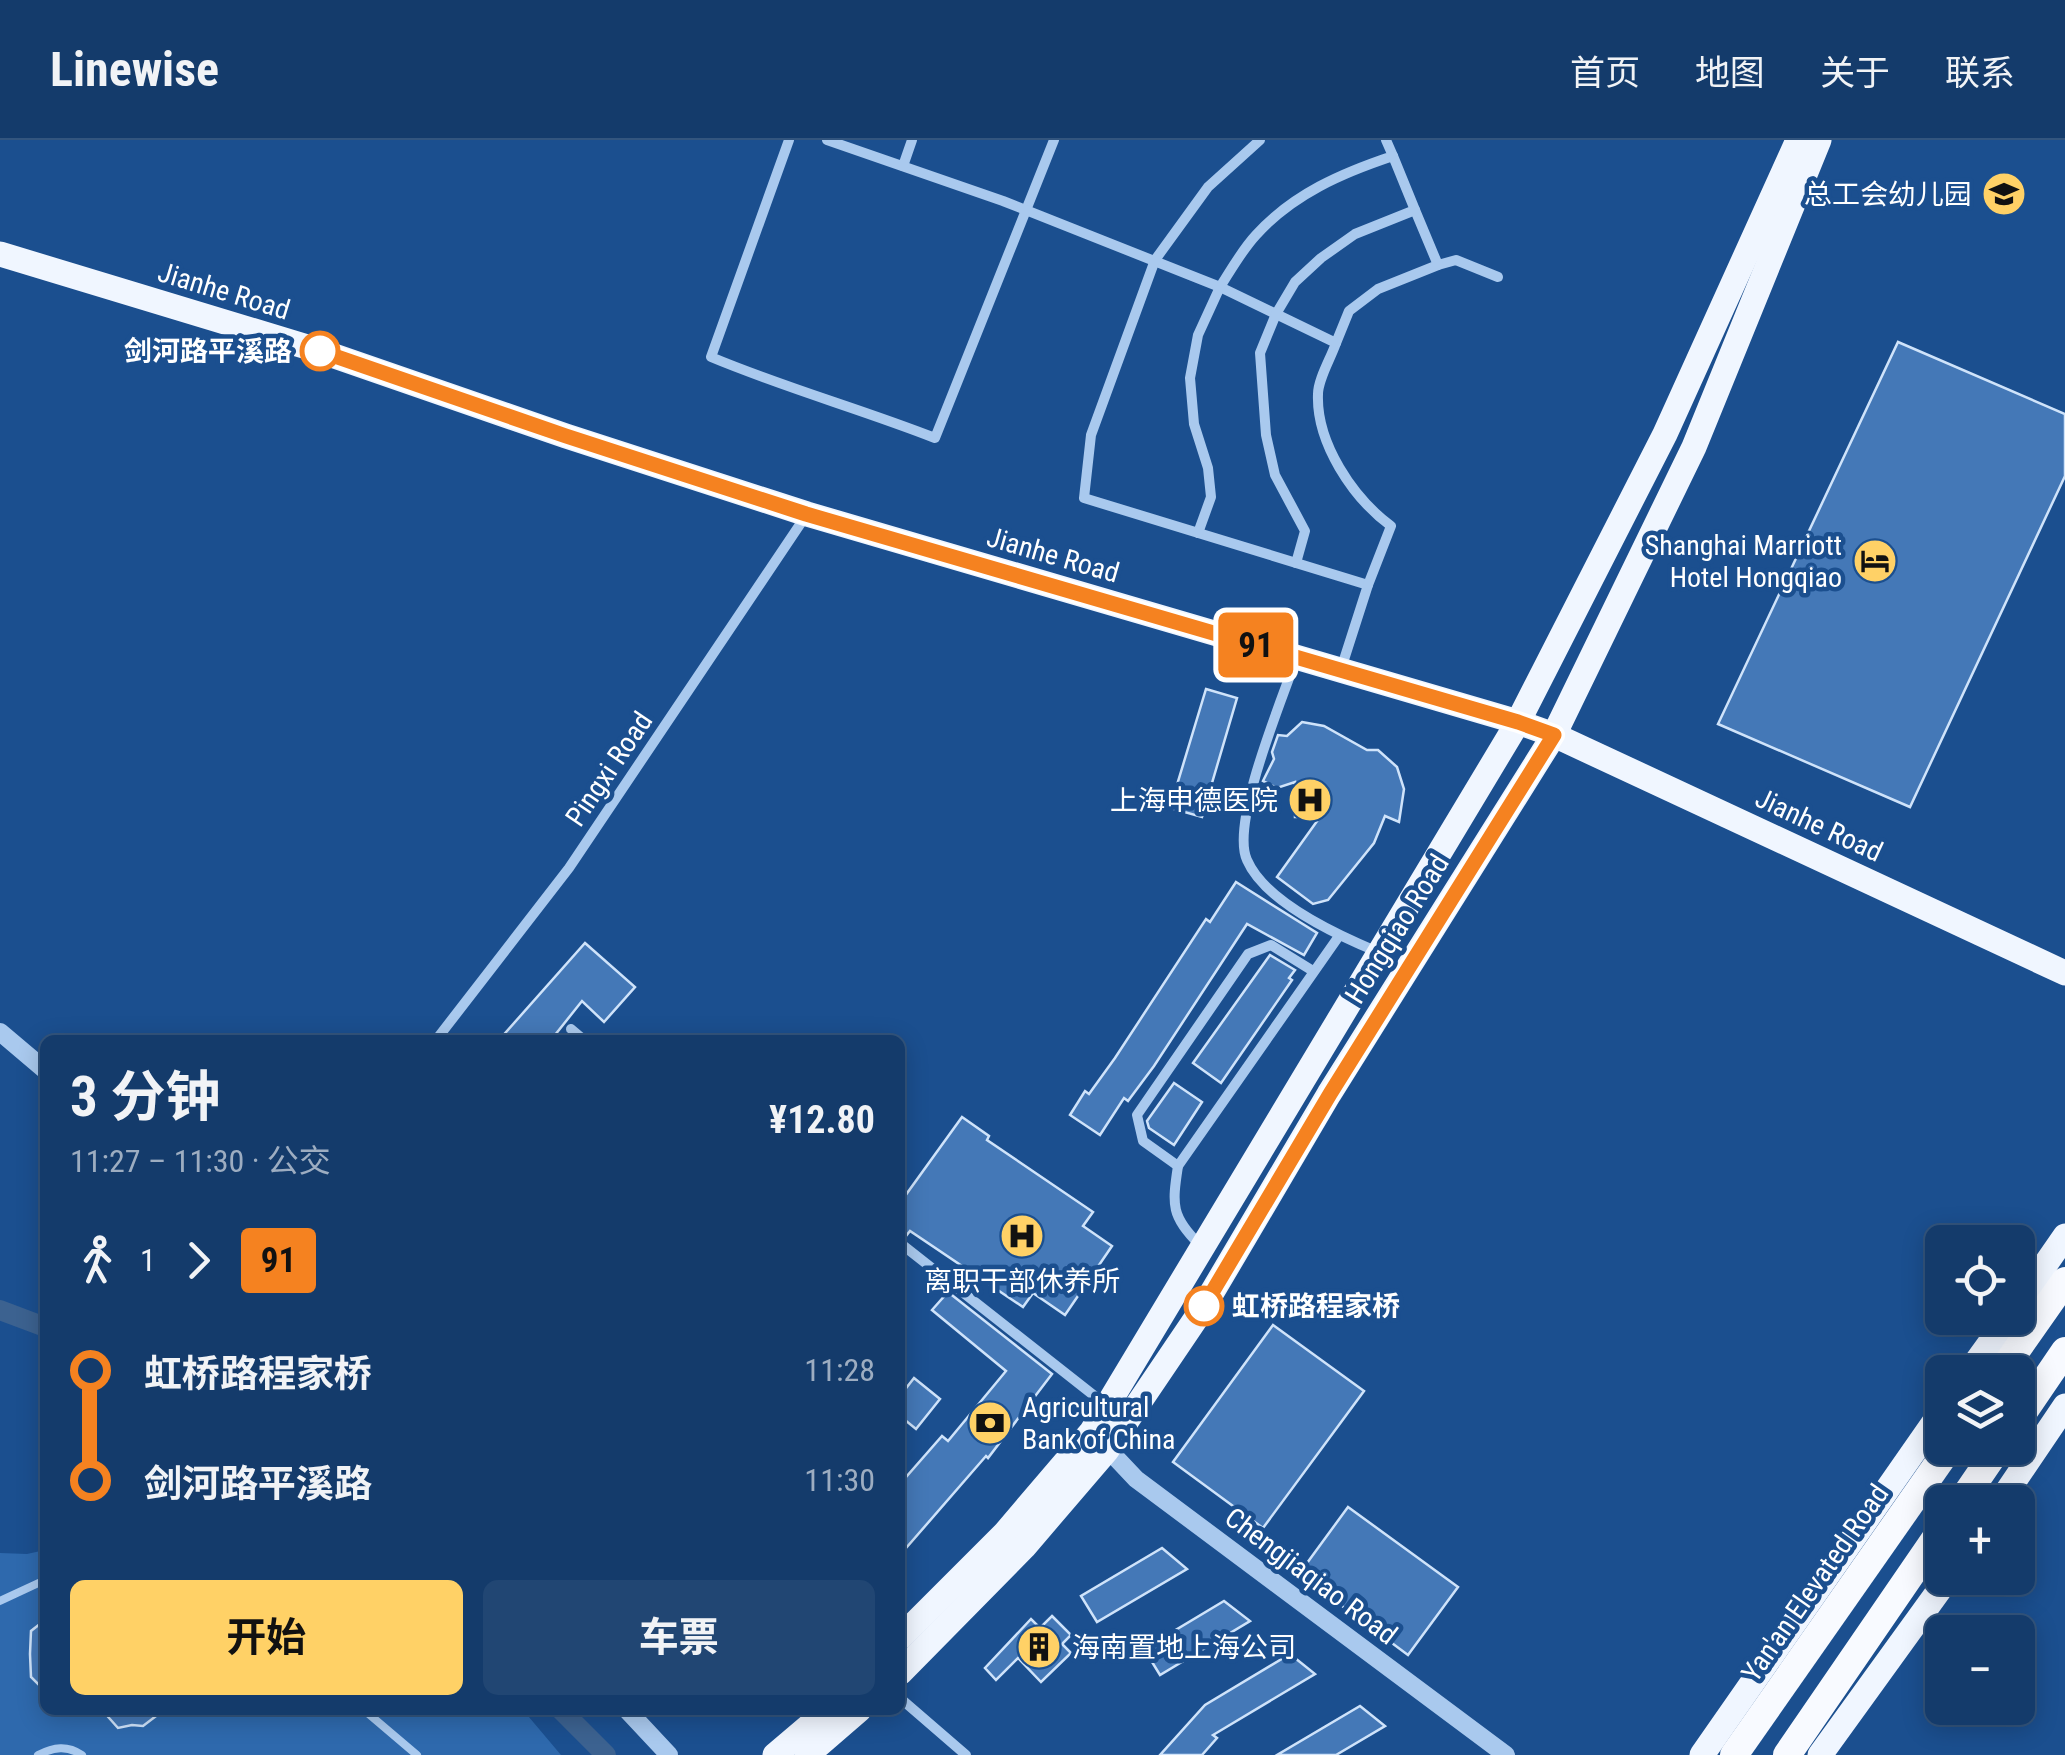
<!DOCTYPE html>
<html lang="zh">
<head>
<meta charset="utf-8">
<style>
	:root { --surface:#143b6b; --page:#214673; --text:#f1f3f6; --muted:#9dadc1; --line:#33557e; --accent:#ffd166 }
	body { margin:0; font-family:"Roboto Condensed","Noto Sans SC",sans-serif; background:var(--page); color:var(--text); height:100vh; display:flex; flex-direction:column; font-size:38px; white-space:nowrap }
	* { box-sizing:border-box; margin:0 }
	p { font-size:32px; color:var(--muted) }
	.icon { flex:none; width:55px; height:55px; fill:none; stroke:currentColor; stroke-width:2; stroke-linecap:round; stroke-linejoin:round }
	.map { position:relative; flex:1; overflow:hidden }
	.side { position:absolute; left:40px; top:895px; width:865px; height:680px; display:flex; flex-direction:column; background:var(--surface); border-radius:15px; box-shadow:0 5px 25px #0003,0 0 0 2px var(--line) }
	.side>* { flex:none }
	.badge { padding:0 20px; border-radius:8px; font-size:35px; line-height:65px }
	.tools { position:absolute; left:1925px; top:1085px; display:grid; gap:20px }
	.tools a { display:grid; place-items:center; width:110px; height:110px; border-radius:15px; background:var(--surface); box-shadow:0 5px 25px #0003,0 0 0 2px var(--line); font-size:50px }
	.map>.badge { position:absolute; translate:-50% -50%; box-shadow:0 0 0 5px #fff }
	.legs { display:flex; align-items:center; gap:15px; height:110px; padding:0 30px; font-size:32px }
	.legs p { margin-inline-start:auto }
	.overview { display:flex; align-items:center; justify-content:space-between; height:170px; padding:0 30px }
	h1 { font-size:55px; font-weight:700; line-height:75px }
	.cta { display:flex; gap:20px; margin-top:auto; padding:20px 30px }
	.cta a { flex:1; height:115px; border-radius:15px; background:var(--accent); color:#111; font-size:40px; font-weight:700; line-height:115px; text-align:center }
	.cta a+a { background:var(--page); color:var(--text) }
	ul { padding:0 30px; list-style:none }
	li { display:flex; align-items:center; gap:35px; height:110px; font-size:38px }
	li i { display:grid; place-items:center; width:15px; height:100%; margin:0 12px; background:currentColor }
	li i::after { content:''; width:25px; height:25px; margin:-12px; border:8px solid; border-radius:50%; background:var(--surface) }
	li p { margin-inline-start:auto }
	li:first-child i { background:linear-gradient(#0000 50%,currentColor 0) }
	li:last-child i { background:linear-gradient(currentColor 50%,#0000 0) }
	header { display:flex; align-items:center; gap:60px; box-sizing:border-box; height:140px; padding:0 50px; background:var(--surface); border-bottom:2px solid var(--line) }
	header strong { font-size:48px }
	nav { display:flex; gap:55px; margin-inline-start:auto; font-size:35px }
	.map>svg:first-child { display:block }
	.green { fill:#2e69ad }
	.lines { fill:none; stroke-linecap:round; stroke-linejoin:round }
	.canal { stroke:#3c6290; stroke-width:20 }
	.building { fill:#4478b7; stroke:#cfe3fa; stroke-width:2.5 }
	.service { stroke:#a9c9ee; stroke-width:8 }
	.minor { stroke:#a9c9ee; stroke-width:10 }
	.tertiary { stroke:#a9c9ee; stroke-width:18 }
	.primary { stroke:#f0f6ff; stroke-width:25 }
	.trunk { stroke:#f8faff; stroke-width:28 }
	.line-1-casing { stroke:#fff; stroke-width:22 }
	.line-1 { stroke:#f58220; stroke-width:15 }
	.stop-1-dot { fill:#fff; stroke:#f58220; stroke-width:5 }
	.labels { text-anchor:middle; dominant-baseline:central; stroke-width:9; stroke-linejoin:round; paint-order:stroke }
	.poi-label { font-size:28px; fill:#fff; stroke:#1b4f8f; text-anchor:end }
	.street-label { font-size:28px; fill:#fff; stroke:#1b4f8f }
	.stop-label { font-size:28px; font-weight:bold; fill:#fff; stroke:#1b4f8f; text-anchor:end }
</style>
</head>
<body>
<header>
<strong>Linewise</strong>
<nav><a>首页</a><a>地图</a><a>关于</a><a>联系</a></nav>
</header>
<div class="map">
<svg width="2065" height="1615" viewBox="0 0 2065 1615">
	<rect width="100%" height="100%" fill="#1b4f8f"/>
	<polygon class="green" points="45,1410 45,1570 523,1570 561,1615 0,1615 0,1413 27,1414"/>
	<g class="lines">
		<g class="canal">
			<polyline points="0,1170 45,1187"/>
			<polyline points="561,1570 606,1615"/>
		</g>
	</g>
	<g class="building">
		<polygon points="1898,202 2065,274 2065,336 1910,667 1718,584"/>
		<polygon points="1206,549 1237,558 1202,677 1170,668"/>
		<polygon points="1302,582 1324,586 1367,610 1378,610 1397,627 1404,649 1399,682 1385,676 1374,703 1328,760 1313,764 1277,737 1320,677 1295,677 1295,642 1277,648 1263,641 1274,619 1272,612 1278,595 1287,596"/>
		<polygon points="1236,742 1317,793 1304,815 1247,784 1154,926 1128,961 1124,958 1100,995 1070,975 1085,951 1089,954 1115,918 1206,779 1210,782"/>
		<polygon points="585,803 635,847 604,882 582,861 551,900 499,900"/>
		<polygon points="1270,815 1295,830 1289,838 1292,840 1221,943 1193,923"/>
		<polygon points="1174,943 1202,962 1174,1005 1149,988 1147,981"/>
		<polygon points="962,977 989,996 987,1000 1093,1072 1083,1086 1112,1106 1065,1175 1033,1153 1023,1167 910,1091 906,1096 900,1094 900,1063"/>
		<polygon points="948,1152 1052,1234 988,1318 986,1316 900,1415 900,1344 942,1296 948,1301 1006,1231 932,1170"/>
		<polygon points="1273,1185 1364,1251 1263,1388 1173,1322"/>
		<polygon points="914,1238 940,1259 916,1289 900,1276 900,1256"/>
		<polygon points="1348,1367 1458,1447 1408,1515 1299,1434"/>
		<polygon points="1162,1408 1187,1429 1097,1482 1081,1456"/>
		<polygon points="1224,1461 1250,1481 1160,1535 1144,1509"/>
		<polygon points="1052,1476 1071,1495 1062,1504 1071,1513 1041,1542 1018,1518 996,1540 985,1528 1031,1479 1040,1488"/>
		<polygon points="45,1480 45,1551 31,1537 30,1514 31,1491"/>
		<polygon points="1290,1514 1315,1534 1213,1595 1217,1598 1202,1615 1160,1615 1205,1565"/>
		<polygon points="1360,1566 1385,1586 1336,1615 1277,1615"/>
		<polygon points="102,1570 164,1570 143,1586 132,1585 118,1588"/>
	</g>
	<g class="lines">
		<g class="service">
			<polyline points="0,1461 45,1440"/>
			<polyline points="364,1570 417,1615"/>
			<path d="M38,1615C54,1607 67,1605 82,1615"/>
		</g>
		<g class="minor">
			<path d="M789,0L711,217C785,248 861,269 935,298L1054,0"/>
			<path d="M827,0L1003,61L1220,147C1231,130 1242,110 1256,95C1293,54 1342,33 1393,16L1386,0"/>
			<polyline points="1260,0 1208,47 1155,120 1091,295 1084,358 1368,445 1341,529"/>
			<polyline points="903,26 912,0"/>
			<polyline points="1438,125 1456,120 1498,137"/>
			<polyline points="1336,203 1349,171 1378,149 1438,125 1415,70"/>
			<path d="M1198,393L1211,357L1208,328L1194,284L1190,238L1198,195L1220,147L1336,203C1331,218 1318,239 1318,254C1316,303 1353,358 1391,386L1368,445"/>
			<polyline points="1296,423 1305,391 1275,335 1266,295 1260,213 1276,174 1295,142 1321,118 1355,94 1415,70 1393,16"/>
			<path d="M1296,519C1282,560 1230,683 1247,720C1265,762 1337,795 1378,812"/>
			<polyline points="571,889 584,900"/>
			<polyline points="436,900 569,728 807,374"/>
			<polyline points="1178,1026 1143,1001 1137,975 1248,814 1271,805 1313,831"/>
			<polyline points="900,1103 1106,1265"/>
			<path d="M1200,1105C1171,1077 1172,1065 1178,1026L1339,796"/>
			<polyline points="900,1558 966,1615"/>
		</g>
		<g class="tertiary">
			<polyline points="0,892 45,930"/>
			<polyline points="1103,1304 1136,1339 1506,1615"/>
			<polyline points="627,1570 669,1615"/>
		</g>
		<g class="primary">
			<polyline points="0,114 317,210 566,296 807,374 1518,582 1554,595 2065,833"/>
			<polyline points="2018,1164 2065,1096"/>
			<polyline points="1969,1232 2008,1178"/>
			<polyline points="2000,1362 2065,1266"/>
			<polyline points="900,1498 1005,1393 1092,1291 1518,582 1665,294 1798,0"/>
			<polyline points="900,1533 1024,1407 1107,1310 1201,1171 1329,954 1554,595 1694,307 1819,0"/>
			<polyline points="775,1615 828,1570"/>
			<polyline points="807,1615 859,1570"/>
			<polyline points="1702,1615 1942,1271"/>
			<polyline points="1820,1615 1948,1438"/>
		</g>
		<g class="trunk">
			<polyline points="2001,1232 2065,1141"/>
			<polyline points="2018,1280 2065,1211"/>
			<polyline points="1961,1362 1998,1308"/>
			<polyline points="1734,1615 1949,1308"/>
			<polyline points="1787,1615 1942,1389"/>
		</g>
	</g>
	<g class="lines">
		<defs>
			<polyline id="line-1" points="320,211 566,296 806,374 1518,582 1554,595 1330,954 1204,1166"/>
		</defs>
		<use href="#line-1" class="line-1-casing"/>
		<use href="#line-1" class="line-1"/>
	</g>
	<defs>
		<symbol id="school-disc" viewBox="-11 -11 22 22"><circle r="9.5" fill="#ffd166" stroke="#1b4f8f"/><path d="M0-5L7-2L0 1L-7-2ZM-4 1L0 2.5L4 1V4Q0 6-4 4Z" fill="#111"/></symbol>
		<symbol id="hotel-disc" viewBox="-11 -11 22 22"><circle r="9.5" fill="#ffd166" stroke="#1b4f8f"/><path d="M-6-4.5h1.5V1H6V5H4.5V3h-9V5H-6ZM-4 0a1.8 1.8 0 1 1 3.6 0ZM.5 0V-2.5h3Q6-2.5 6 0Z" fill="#111"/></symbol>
		<symbol id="hospital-disc" viewBox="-11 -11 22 22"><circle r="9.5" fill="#ffd166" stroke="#1b4f8f"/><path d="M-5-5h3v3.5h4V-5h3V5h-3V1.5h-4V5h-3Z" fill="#111"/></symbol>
		<symbol id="bank-disc" viewBox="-11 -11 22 22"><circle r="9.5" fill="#ffd166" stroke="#1b4f8f"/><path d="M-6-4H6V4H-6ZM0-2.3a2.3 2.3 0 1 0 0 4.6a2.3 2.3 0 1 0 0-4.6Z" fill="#111"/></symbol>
		<symbol id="building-disc" viewBox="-11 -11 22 22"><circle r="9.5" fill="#ffd166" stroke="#1b4f8f"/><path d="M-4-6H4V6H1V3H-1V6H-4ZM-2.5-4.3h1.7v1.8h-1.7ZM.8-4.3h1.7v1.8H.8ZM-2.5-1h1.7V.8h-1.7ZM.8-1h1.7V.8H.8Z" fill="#111"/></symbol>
	</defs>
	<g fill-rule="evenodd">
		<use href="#school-disc" x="1979" y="29" width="50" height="50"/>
		<use href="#hotel-disc" x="1850" y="396" width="50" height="50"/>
		<use href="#hospital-disc" x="1285" y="635" width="50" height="50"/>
		<use href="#hospital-disc" x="997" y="1071" width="50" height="50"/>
		<use href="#bank-disc" x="965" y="1258" width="50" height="50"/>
		<use href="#building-disc" x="1014" y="1482" width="50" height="50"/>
	</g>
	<g class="stop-1-dot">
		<circle cx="320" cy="211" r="18"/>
		<circle cx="1204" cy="1166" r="18"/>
	</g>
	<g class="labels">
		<g class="poi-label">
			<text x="1972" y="54">总工会幼儿园</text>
			<text x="1842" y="405">Shanghai Marriott<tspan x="1842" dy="32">Hotel Hongqiao</tspan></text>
			<text x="1278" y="660">上海申德医院</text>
			<text x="1022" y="1141" text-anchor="middle">离职干部休养所</text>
			<text x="1022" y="1267" text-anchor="start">Agricultural<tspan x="1022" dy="32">Bank of China</tspan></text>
			<text x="1072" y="1507" text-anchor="start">海南置地上海公司</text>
		</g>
		<g class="street-label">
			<text transform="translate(224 151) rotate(17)">Jianhe Road</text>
			<text transform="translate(1053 415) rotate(16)">Jianhe Road</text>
			<text transform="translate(609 629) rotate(-56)">Pingxi Road</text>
			<text transform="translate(1819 685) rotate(25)">Jianhe Road</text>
			<text transform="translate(1397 789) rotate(-58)">Hongqiao Road</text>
			<text transform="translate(1311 1436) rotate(37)">Chengjiaqiao Road</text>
			<text transform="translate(1815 1443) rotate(-55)">Yan'an Elevated Road</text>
		</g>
		<g class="stop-label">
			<text x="292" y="211">剑河路平溪路</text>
			<text x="1232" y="1166" text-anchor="start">虹桥路程家桥</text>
		</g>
	</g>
</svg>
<div class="tools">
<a><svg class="icon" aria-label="locate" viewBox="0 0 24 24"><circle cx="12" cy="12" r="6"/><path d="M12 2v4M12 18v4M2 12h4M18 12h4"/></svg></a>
<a><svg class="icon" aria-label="layers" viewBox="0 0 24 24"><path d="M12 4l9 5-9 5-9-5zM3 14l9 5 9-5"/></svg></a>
<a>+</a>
<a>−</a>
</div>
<b class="badge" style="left:1256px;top:505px;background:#f58220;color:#111">91</b>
<section class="side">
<div class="overview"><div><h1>3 分钟</h1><p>11:27 – 11:30 · 公交</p></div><b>¥12.80</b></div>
<div class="legs"><svg class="icon" aria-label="walk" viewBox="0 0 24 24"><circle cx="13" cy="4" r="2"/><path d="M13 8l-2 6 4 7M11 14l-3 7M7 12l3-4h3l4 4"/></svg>1<svg class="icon" aria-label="forward" viewBox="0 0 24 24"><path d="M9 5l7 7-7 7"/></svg><b class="badge" style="background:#f58220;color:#111">91</b></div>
<ul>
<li><i style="color:#f58220"></i><b>虹桥路程家桥</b><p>11:28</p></li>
<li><i style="color:#f58220"></i><b>剑河路平溪路</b><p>11:30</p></li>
</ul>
<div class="cta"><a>开始</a><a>车票</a></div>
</section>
</div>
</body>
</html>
